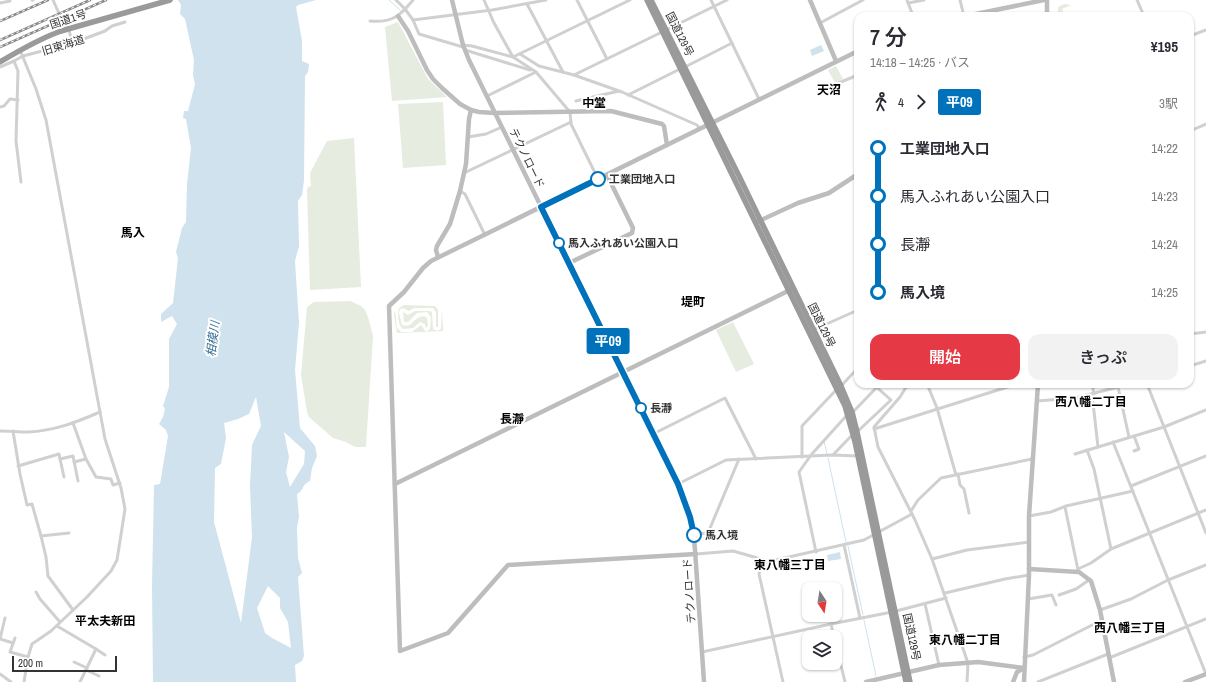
<!DOCTYPE html>
<html lang="ja">
<head>
<meta charset="utf-8">
<style>
	:root { --surface:#fff; --page:#f2f2f3; --text:#2b2b33; --muted:#7c7c81; --accent:#e63946 }
	body { margin:0; font-family:"Archivo Narrow","Noto Sans JP",sans-serif; background:var(--page); color:var(--text); height:100vh; display:flex; flex-direction:column; font-size:15px; white-space:nowrap }
	* { box-sizing:border-box; margin:0 }
	p { font-size:13px; color:var(--muted) }
	.icon { flex:none; width:22px; height:22px; fill:none; stroke:currentColor; stroke-width:2; stroke-linecap:round; stroke-linejoin:round }
	.map { position:relative; flex:1; overflow:hidden }
	.panel { position:absolute; left:854px; top:12px; width:340px; height:376px; display:flex; flex-direction:column; background:var(--surface); border-radius:12px; box-shadow:0 1px 3px #0004 }
	.panel>* { flex:none }
	.badge { padding:0 8px; border-radius:3px; font-size:14px; line-height:26px }
	.needle { width:26px; rotate:168deg }
	.tools { position:absolute; left:802px; top:582px; display:grid; gap:8px }
	.tools a { display:grid; place-items:center; width:40px; height:40px; border-radius:8px; background:var(--surface); box-shadow:0 1px 3px #0004; font-size:20px }
	.scale { position:absolute; left:12px; bottom:10px; width:105px; box-sizing:border-box; padding-left:4px; border:2px solid #333; border-top:0; font-size:11px; line-height:14px; white-space:nowrap; color:#333; -webkit-text-stroke:3px #fff; paint-order:stroke }
	.map>.badge { position:absolute; translate:-50% -50%; box-shadow:0 0 0 2px #fff }
	.legs { display:flex; align-items:center; gap:6px; height:44px; padding:0 16px; font-size:13px }
	.legs p { margin-inline-start:auto }
	.summary { display:flex; align-items:center; justify-content:space-between; height:68px; padding:0 16px }
	h1 { font-size:22px; font-weight:600; line-height:30px }
	.button { display:flex; gap:8px; margin-top:auto; padding:8px 16px }
	.button a { flex:1; height:46px; border-radius:12px; background:var(--accent); color:#fff; font-size:16px; font-weight:600; line-height:46px; text-align:center }
	.button a+a { background:var(--page); color:var(--text) }
	ul { padding:0 16px; list-style:none }
	li { display:flex; align-items:center; gap:14px; height:48px; font-size:15px }
	li i { display:grid; place-items:center; width:6px; height:100%; margin:0 5px; background:currentColor }
	li i::after { content:''; width:10px; height:10px; margin:-5px; border:3px solid; border-radius:50%; background:var(--surface) }
	li p { margin-inline-start:auto }
	li:first-child i { background:linear-gradient(#0000 50%,currentColor 0) }
	li:last-child i { background:linear-gradient(currentColor 50%,#0000 0) }
	.map>svg:first-child { display:block }
	.green { fill:#e6ecdf }
	.water { fill:#cfe2ee; fill-rule:evenodd }
	.lines { fill:none; stroke-linecap:round; stroke-linejoin:round }
	.stream { stroke:#cfe2ee; stroke-width:1 }
	.street { stroke:#d0d0d0; stroke-width:3 }
	.secondary { stroke:#bdbdbd; stroke-width:4.5 }
	.highway { stroke:#9a9a9a; stroke-width:5.5 }
	.rail-casing { stroke:#888; stroke-width:2.5 }
	.rail { stroke:#fff; stroke-width:1; stroke-dasharray:3; stroke-linecap:butt }
	.highway-bridge { stroke:#9a9a9a; stroke-width:5.5 }
	.line-1-casing { stroke:#fff; stroke-width:9 }
	.line-1 { stroke:#0072bc; stroke-width:6 }
	.stop-1-dot { fill:#fff; stroke:#0072bc; stroke-width:2 }
	.labels { text-anchor:middle; dominant-baseline:central; stroke-width:4; stroke-linejoin:round; paint-order:stroke }
	.street-label { font-size:11px; fill:#333; stroke:#fff }
	.stop-label { font-size:11px; font-weight:bold; fill:#333; stroke:#fff; text-anchor:start }
	.neighbourhood-label { font-size:12px; font-weight:bold; fill:#000; stroke:#fff }
	.water-label { font-size:12px; font-style:italic; fill:#3f7597; stroke:#fff }
</style>
</head>
<body>
<div class="map">
<svg width="1206" height="682" viewBox="0 0 1206 682">
	<rect width="100%" height="100%" fill="#fff"/>
	<g class="green">
		<polygon points="1064,4 1071,5 1062,9 1065,16 1052,16 1052,12 1058,12 1058,7"/>
		<polygon points="398,22 428,79 447,97 392,101 385,27"/>
		<polygon points="836,66 843,79 835,83 828,70"/>
		<polygon points="443,102 446,165 403,168 398,104"/>
		<polygon points="354,138 361,287 310,290 307,190 308,187 311,186 310,173 327,141"/>
		<polygon points="350,301 361,306 365,310 368,317 373,336 366,447 355,447 346,442 333,438 309,417 307,412 301,375 307,307 314,302"/>
		<path d="M404,305L435,306L438,310V327H436V312L433,308H414L409,311L403,308L400,309L399,313L402,325C413,329 412,317 424,316L427,318L428,326L426,328L425,324L420,322L413,328L403,329C398,325 397,314 399,308Z"/>
		<polygon points="442,308 443,331 397,333 394,315 395,310 397,328 401,332 412,332 421,325 426,332 430,329 431,317 427,312 417,313 408,322 404,322 403,312 408,315 415,311 429,311 432,312 433,329 437,331 441,329"/>
		<polygon points="733,322 754,364 736,372 716,330"/>
	</g>
	<g class="water">
		<path d="M178,0H316L298,5L296,7L302,41V61L309,64L308,72L305,76L304,180L302,195L298,201L299,246L295,261L299,323L295,370L300,428L315,446L317,456L312,468L310,481C301,485 304,491 297,494L299,517L297,527L298,558L302,573L298,577L304,656L302,661L295,665L296,682H153L152,586L154,485L160,484L168,436L166,430L159,424L163,417L165,409L163,406L169,387V339L177,324L172,316L161,322V314L173,303L178,258L176,252L182,228L186,222L187,184L191,148L186,119L183,118L184,111H188L195,84L193,75L194,60L185,19L180,14L181,5ZM256,397L261,426L252,445L250,486L252,537L241,623L214,522L215,468L221,464L226,438L224,423L238,419L249,414ZM284,432L305,451L304,464L290,487L286,472L289,457ZM268,586L280,598V608L288,622L291,648L272,638L265,633L257,608Z"/>
		<polygon points="821,45 824,51 812,56 810,50"/>
		<polygon points="840,552 841,559 828,561 827,555"/>
	</g>
	<g class="lines">
		<g class="stream">
			<polyline points="389,0 400,10"/>
			<polyline points="824,441 827,454"/>
			<polyline points="828,458 846,542"/>
			<polyline points="848,546 863,615"/>
			<polyline points="864,620 876,676"/>
		</g>
		<g class="street">
			<polyline points="32,0 33,0"/>
			<polyline points="53,0 61,18 67,25 73,43"/>
			<polyline points="396,0 405,9 413,20 492,10 546,0"/>
			<polyline points="484,0 494,23 513,57 536,72 570,112 571,124 598,179"/>
			<polyline points="577,0 607,59"/>
			<polyline points="711,0 759,99"/>
			<polyline points="907,0 913,16"/>
			<polyline points="960,0 964,16"/>
			<polyline points="1137,0 1144,16"/>
			<polyline points="0,3 10,1"/>
			<polyline points="908,3 924,0"/>
			<polyline points="527,4 563,72"/>
			<polyline points="413,20 419,34 463,47"/>
			<path d="M370,21C392,23 400,16 413,0"/>
			<polyline points="820,23 863,0"/>
			<polyline points="666,30 727,0"/>
			<polyline points="1190,36 1206,30"/>
			<polyline points="463,45 472,46 513,57 630,0"/>
			<polyline points="20,50 36,89 46,120 105,439 121,488 125,509 117,560 111,571 87,597 51,631 32,644 28,657 24,682"/>
			<polyline points="465,50 530,70"/>
			<polyline points="520,54 539,66 574,75 622,92 697,125 700,129"/>
			<polyline points="14,61 18,71 16,141 21,182"/>
			<polyline points="0,67 14,61 23,56 73,43 105,31 112,26 125,22"/>
			<polyline points="685,67 732,43"/>
			<polyline points="574,75 662,32"/>
			<polyline points="836,84 858,75"/>
			<polyline points="628,95 680,69"/>
			<polyline points="487,96 536,72"/>
			<polyline points="576,101 619,91"/>
			<polyline points="0,107 4,106 10,99 18,100"/>
			<polyline points="1190,131 1206,124"/>
			<polyline points="468,137 486,134 502,127"/>
			<polyline points="464,173 571,122"/>
			<polyline points="460,191 465,194 485,235"/>
			<polyline points="813,330 858,310"/>
			<polyline points="1190,334 1206,332"/>
			<polyline points="1190,366 1206,361"/>
			<polyline points="908,384 900,397 874,427 878,447 915,520 932,559 968,663 967,682"/>
			<polyline points="927,384 937,408 956,475"/>
			<polyline points="1092,384 1094,394"/>
			<polyline points="1147,384 1206,533"/>
			<polyline points="841,386 857,369 858,370"/>
			<polyline points="907,387 916,384"/>
			<polyline points="1118,387 1129,437"/>
			<polyline points="1092,394 1098,447"/>
			<polyline points="1037,401 1075,398 1130,384"/>
			<polyline points="853,412 877,387"/>
			<polyline points="73,423 86,459 96,477 111,479 113,485 120,483"/>
			<polyline points="874,429 1017,384"/>
			<path d="M0,431C9,431 19,432 28,432C54,431 77,422 100,412"/>
			<polyline points="13,431 20,474 27,505 32,504 41,536 46,557 48,576 73,610"/>
			<polyline points="857,432 891,400 873,384"/>
			<polyline points="653,434 725,398 756,459"/>
			<polyline points="1134,436 1139,449 1134,451"/>
			<polyline points="1113,442 1206,674"/>
			<polyline points="1087,450 1094,469 1111,549"/>
			<polyline points="1075,454 1164,427 1206,410"/>
			<polyline points="833,455 853,434"/>
			<polyline points="802,457 802,426 837,389"/>
			<polyline points="74,462 86,459"/>
			<polyline points="18,466 59,454 60,459"/>
			<polyline points="958,474 960,485 964,489 969,513"/>
			<polyline points="64,477 60,459 73,456 78,481"/>
			<polyline points="678,484 726,460 832,455 858,456"/>
			<polyline points="1131,486 1206,456"/>
			<polyline points="1065,507 1078,570"/>
			<polyline points="911,511 918,500 941,478 1032,459"/>
			<polyline points="1029,516 1051,512 1066,506 1133,491"/>
			<polyline points="694,534 708,533 739,459"/>
			<polyline points="41,536 69,533"/>
			<polyline points="844,545 860,618"/>
			<polyline points="816,552 799,472 811,455 847,415"/>
			<polyline points="696,554 733,551 761,559 762,563 864,540 912,514"/>
			<polyline points="932,559 967,550 1029,542"/>
			<polyline points="762,563 759,574 783,682"/>
			<polyline points="1078,569 1091,563 1111,549 1206,510"/>
			<polyline points="36,592 40,599 60,622"/>
			<polyline points="945,593 1005,579 1029,575"/>
			<polyline points="1059,595 1076,589 1089,580"/>
			<polyline points="1028,599 1052,595 1056,605"/>
			<polyline points="925,604 939,665"/>
			<polyline points="1100,610 1131,599 1168,580 1206,565"/>
			<polyline points="896,611 946,598"/>
			<polyline points="5,618 0,639 13,643"/>
			<polyline points="831,624 834,637"/>
			<polyline points="57,626 96,649"/>
			<polyline points="15,638 10,652 28,657"/>
			<polyline points="835,640 845,682"/>
			<polyline points="702,652 831,624 892,612"/>
			<polyline points="1024,657 1033,655 1102,620"/>
			<polyline points="1109,658 1206,619"/>
			<polyline points="74,662 87,668"/>
			<polyline points="86,670 99,676"/>
			<polyline points="0,674 11,682"/>
			<polyline points="80,682 96,649 105,655"/>
			<polyline points="1038,682 1108,654"/>
		</g>
		<g class="secondary">
			<polyline points="452,0 463,45 469,60 685,500 693,528 695,550 704,682"/>
			<polyline points="810,0 836,61"/>
			<polyline points="398,16 408,31 427,70 433,79 442,88 460,104 471,110 479,112 495,113 611,111 662,124 664,126 667,145"/>
			<polyline points="966,16 1044,0"/>
			<polyline points="1047,16 1047,0"/>
			<polyline points="759,221 798,203 829,193 858,174"/>
			<polyline points="438,257 436,250 437,246 450,224 460,191 466,164 469,119 471,110"/>
			<polyline points="569,263 632,233 633,228 607,175"/>
			<polyline points="395,484 790,290"/>
			<polyline points="696,554 508,565 448,633 400,651 389,306 404,292 423,268 431,261 858,51"/>
			<polyline points="1029,569 1079,572 1091,581 1100,610 1114,682"/>
			<polyline points="866,682 939,665 978,662 1024,668"/>
			<polyline points="1013,682 1017,672 1024,668"/>
			<polyline points="1024,682 1029,575 1029,516 1038,384"/>
			<polyline points="1185,682 1206,674"/>
		</g>
		<g class="highway">
			<polyline points="647,0 845,406 855,442 906,682"/>
			<polyline points="651,0 739,176 841,386 852,412 857,432 910,682"/>
			<path d="M0,62C20,50 39,39 61,31"/>
		</g>
		<defs>
			<g id="rail">
				<polyline points="0,21 48,0"/>
				<polyline points="0,40 90,0"/>
				<polyline points="0,47 106,0"/>
			</g>
		</defs>
		<use href="#rail" class="rail-casing"/>
		<use href="#rail" class="rail"/>
		<polyline class="highway-bridge" points="61,31 170,0"/>
	</g>
	<g class="lines">
		<defs>
			<polyline id="line-1" points="598,179 541,207 678,484 690,517 694,535"/>
		</defs>
		<use href="#line-1" class="line-1-casing"/>
		<use href="#line-1" class="line-1"/>
	</g>
	<g class="stop-1-dot">
		<circle cx="598" cy="179" r="7"/>
		<circle cx="559" cy="243" r="5"/>
		<circle cx="641" cy="408" r="5"/>
		<circle cx="694" cy="535" r="7"/>
	</g>
	<g class="labels">
		<g class="street-label">
			<text transform="translate(68 19) rotate(-18)">国道1号</text>
			<text transform="translate(680 34) rotate(63)">国道129号</text>
			<text transform="translate(63 45) rotate(-17)">旧東海道</text>
			<text transform="translate(527 158) rotate(64)">テクノロード</text>
			<text transform="translate(822 325) rotate(64)">国道129号</text>
			<text transform="translate(689 591) rotate(-94)">テクノロード</text>
			<text transform="translate(912 637) rotate(78)">国道129号</text>
		</g>
		<g class="stop-label">
			<text x="609" y="179">工業団地入口</text>
			<text x="568" y="243">馬入ふれあい公園入口</text>
			<text x="650" y="408">長瀞</text>
			<text x="705" y="535">馬入境</text>
		</g>
		<g class="neighbourhood-label">
			<text x="829" y="90">天沼</text>
			<text x="594" y="103">中堂</text>
			<text x="133" y="233">馬入</text>
			<text x="693" y="302">堤町</text>
			<text x="1091" y="402">西八幡二丁目</text>
			<text x="512" y="419">長瀞</text>
			<text x="790" y="565">東八幡三丁目</text>
			<text x="105" y="621">平太夫新田</text>
			<text x="1130" y="628">西八幡三丁目</text>
			<text x="965" y="640">東八幡二丁目</text>
		</g>
		<g class="water-label">
			<text transform="translate(213 339) rotate(-83)">相模川</text>
		</g>
	</g>
</svg>
<div class="tools">
<a><svg class="needle" viewBox="-14 -14 28 28"><path d="M0-13l5 13h-10z" fill="#e53935"/><path d="M0 13l5-13h-10z" fill="#7c7c81"/></svg></a>
<a><svg class="icon" aria-label="layers" viewBox="0 0 24 24"><path d="M12 4l9 5-9 5-9-5zM3 14l9 5 9-5"/></svg></a>
</div>
<div class="scale">200 m</div>
<b class="badge" style="left:608px;top:341px;background:#0072bc;color:#fff">平09</b>
<section class="panel">
<div class="summary"><div><h1>7 分</h1><p>14:18 – 14:25 · バス</p></div><b>¥195</b></div>
<div class="legs"><svg class="icon" aria-label="walk" viewBox="0 0 24 24"><circle cx="13" cy="4" r="2"/><path d="M13 8l-2 6 4 7M11 14l-3 7M7 12l3-4h3l4 4"/></svg>4<svg class="icon" aria-label="forward" viewBox="0 0 24 24"><path d="M9 5l7 7-7 7"/></svg><b class="badge" style="background:#0072bc;color:#fff">平09</b><p>3駅</p></div>
<ul>
<li><i style="color:#0072bc"></i><b>工業団地入口</b><p>14:22</p></li>
<li><i style="color:#0072bc"></i><span>馬入ふれあい公園入口</span><p>14:23</p></li>
<li><i style="color:#0072bc"></i><span>長瀞</span><p>14:24</p></li>
<li><i style="color:#0072bc"></i><b>馬入境</b><p>14:25</p></li>
</ul>
<div class="button"><a>開始</a><a>きっぷ</a></div>
</section>
</div>
</body>
</html>
